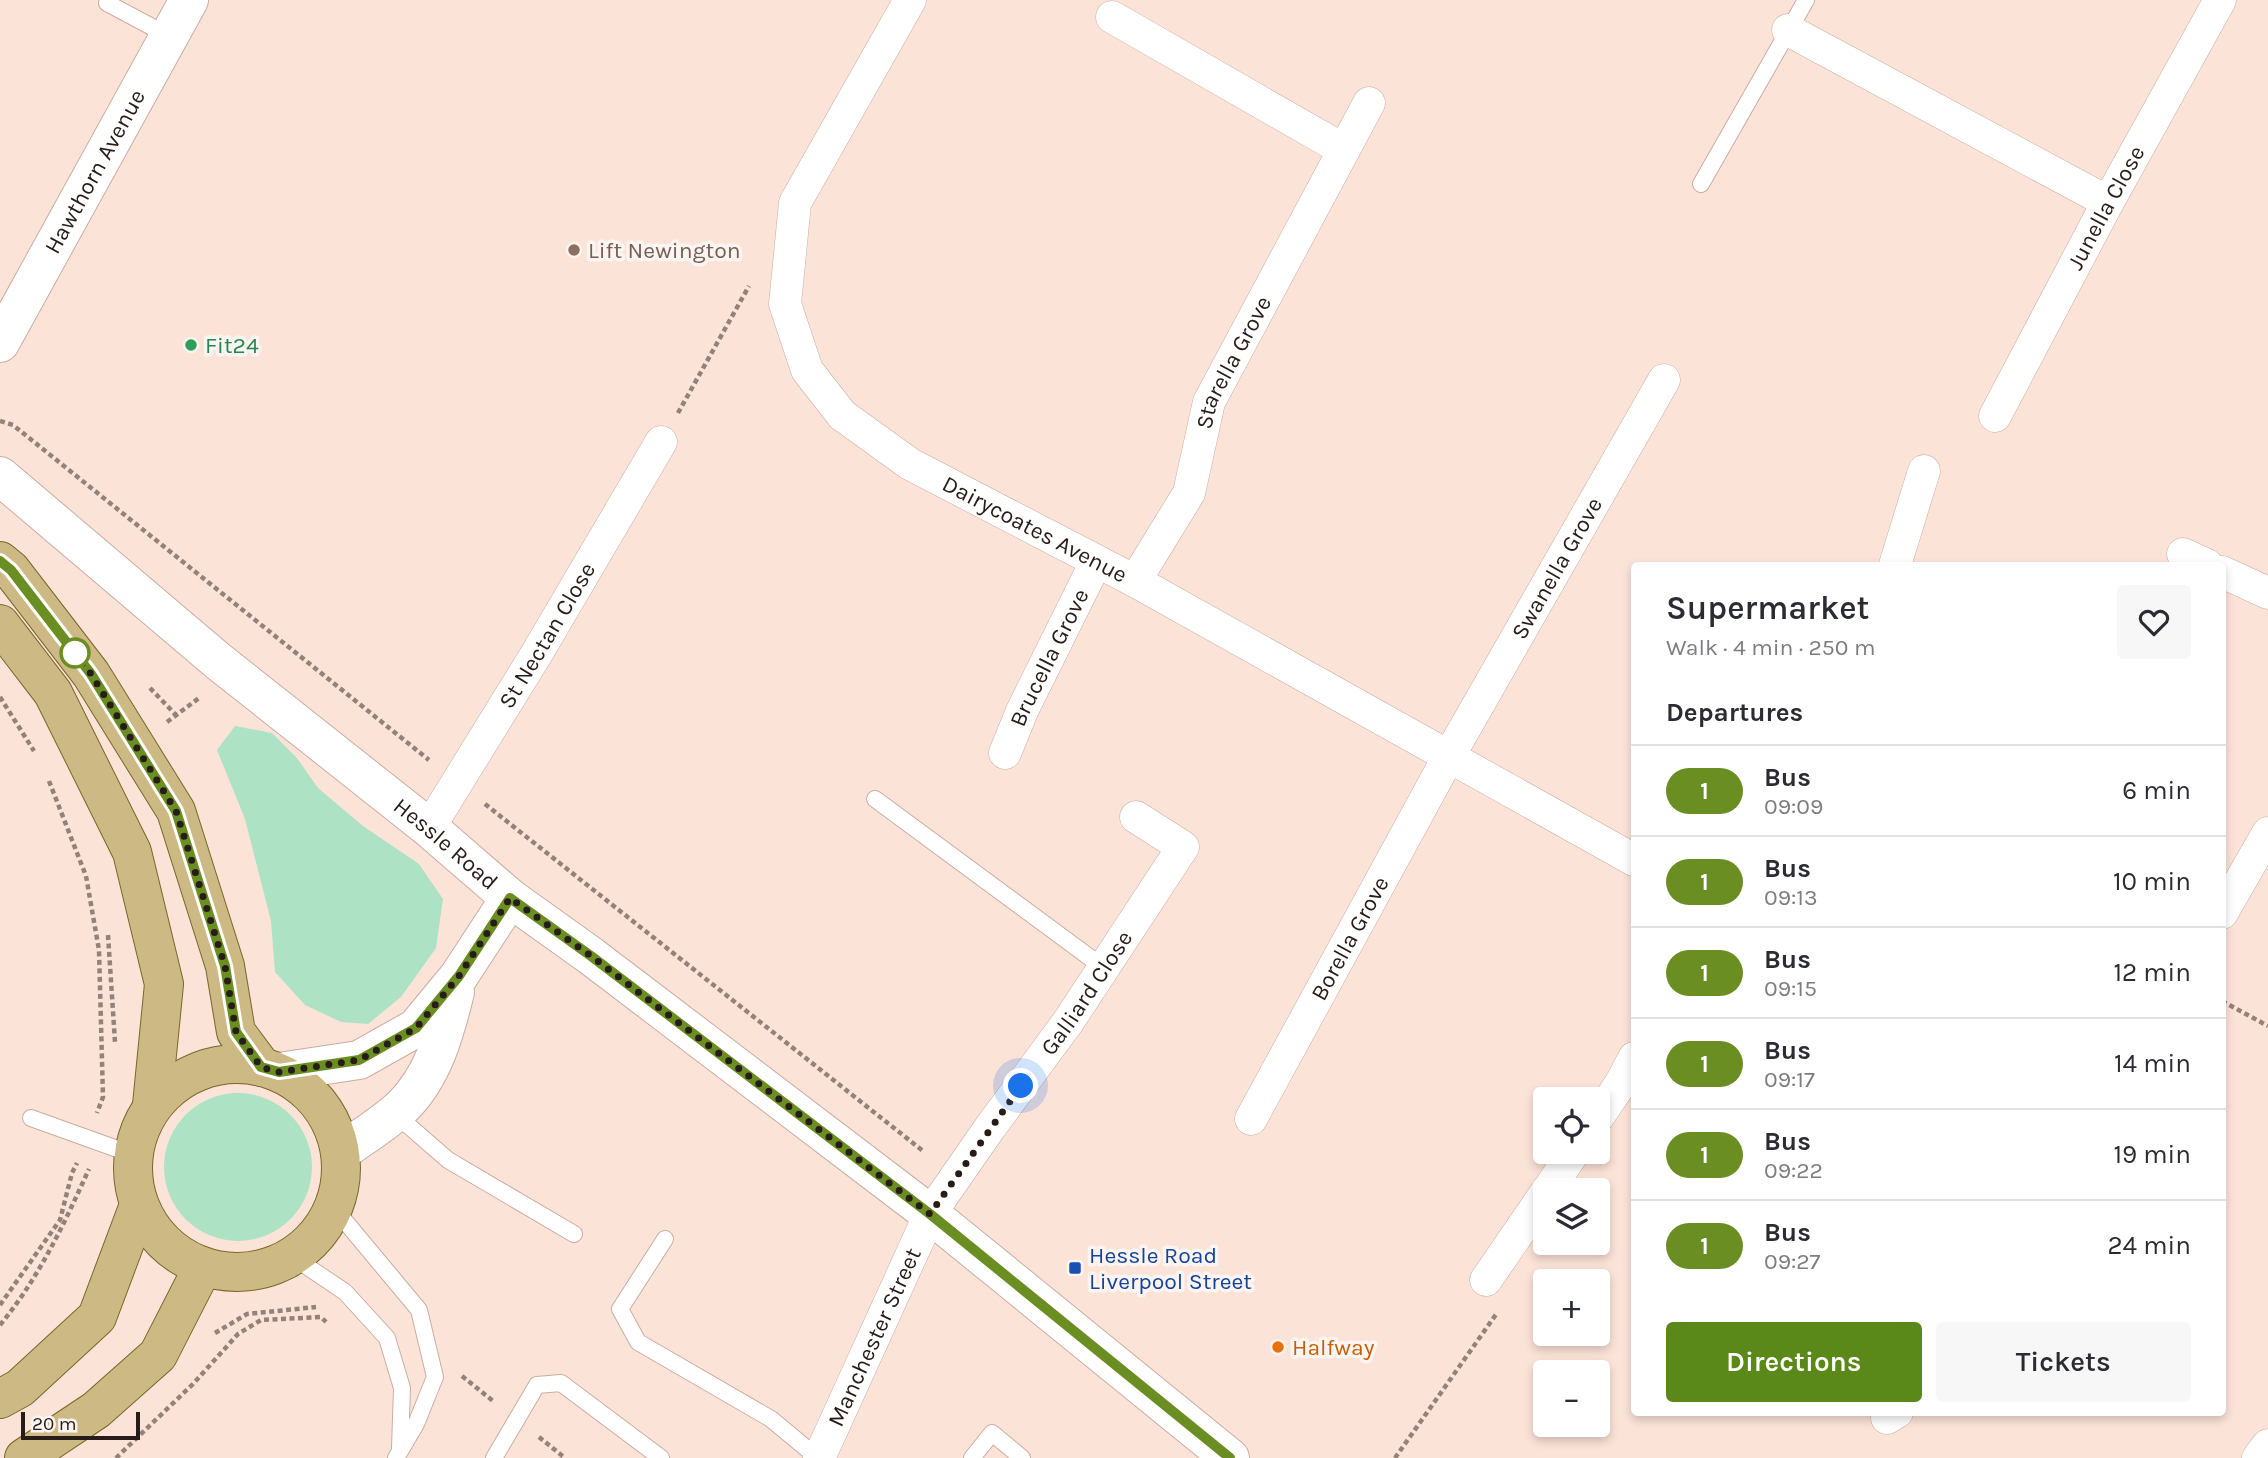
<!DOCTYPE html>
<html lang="en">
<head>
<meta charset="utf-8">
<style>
	:root { --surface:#fff; --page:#f7f7f7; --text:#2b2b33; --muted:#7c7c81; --line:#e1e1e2; --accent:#5a8819 }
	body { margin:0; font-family:Karla,sans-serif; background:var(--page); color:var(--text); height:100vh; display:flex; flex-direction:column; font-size:26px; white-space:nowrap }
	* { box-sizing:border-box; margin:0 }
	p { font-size:23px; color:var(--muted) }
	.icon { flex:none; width:38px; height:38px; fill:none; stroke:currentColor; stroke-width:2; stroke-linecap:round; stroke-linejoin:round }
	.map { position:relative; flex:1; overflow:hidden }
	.panel { position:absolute; left:1631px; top:562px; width:595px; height:854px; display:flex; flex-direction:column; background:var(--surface); border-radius:7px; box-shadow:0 4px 10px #0003 }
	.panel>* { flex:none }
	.badge { padding:0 14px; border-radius:23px; font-size:24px; line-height:46px }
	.controls { position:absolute; left:1533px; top:1087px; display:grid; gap:14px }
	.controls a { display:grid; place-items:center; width:77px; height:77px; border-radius:7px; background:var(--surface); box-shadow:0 4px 10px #0003; font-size:35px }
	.scale { position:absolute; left:21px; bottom:18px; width:119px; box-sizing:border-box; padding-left:7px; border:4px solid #271c17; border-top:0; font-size:19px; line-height:24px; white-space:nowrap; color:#271c17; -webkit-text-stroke:5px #fbf5f2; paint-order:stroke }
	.you { position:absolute; width:35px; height:35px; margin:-18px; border:5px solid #fff; border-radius:50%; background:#1a73e8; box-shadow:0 0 0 10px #1a73e833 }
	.map>.badge { position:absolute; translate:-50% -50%; box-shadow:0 0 0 4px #fff }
	h2 { padding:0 35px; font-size:26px; line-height:63px }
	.round { display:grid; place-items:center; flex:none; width:74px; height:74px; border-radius:7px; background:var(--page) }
	.headline { display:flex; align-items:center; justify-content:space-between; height:119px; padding:0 35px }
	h1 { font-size:33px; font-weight:600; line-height:52px }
	.cta { display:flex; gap:14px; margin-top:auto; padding:14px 35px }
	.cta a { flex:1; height:80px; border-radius:7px; background:var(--accent); color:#fff; font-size:28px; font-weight:600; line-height:80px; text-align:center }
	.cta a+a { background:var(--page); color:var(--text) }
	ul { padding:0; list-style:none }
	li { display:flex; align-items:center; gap:21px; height:91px; padding:0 35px; border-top:2px solid var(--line) }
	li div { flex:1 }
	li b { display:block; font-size:26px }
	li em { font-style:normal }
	li .badge { min-width:77px; font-weight:700; text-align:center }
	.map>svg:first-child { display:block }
	.green { fill:#aee2c5 }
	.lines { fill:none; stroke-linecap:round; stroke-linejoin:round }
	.service-casing { stroke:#cbada0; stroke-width:18 }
	.minor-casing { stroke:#cbada0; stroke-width:33 }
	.tertiary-casing { stroke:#cbada0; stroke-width:40 }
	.primary-casing { stroke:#7d6429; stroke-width:40 }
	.path { stroke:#94827a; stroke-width:4.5; stroke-dasharray:5 3.5; stroke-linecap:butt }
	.service { stroke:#fff; stroke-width:16 }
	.minor { stroke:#fff; stroke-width:32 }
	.tertiary { stroke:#fff; stroke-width:38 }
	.primary { stroke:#cdb984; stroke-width:38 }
	.line-casing { stroke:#fff; stroke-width:16 }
	.line { stroke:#6b8e23; stroke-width:10 }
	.walk { stroke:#271c17; stroke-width:7; stroke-dasharray:0 12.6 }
	.education-dot { fill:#8d6e63; stroke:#fbf5f2; stroke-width:2.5 }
	.leisure-dot { fill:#2e9e5b; stroke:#fbf5f2; stroke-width:2.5 }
	.stop-dot { fill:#fff; stroke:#6b8e23; stroke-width:3.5 }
	.transit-dot { fill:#1a4fb4; stroke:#fbf5f2; stroke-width:2.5 }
	.food-dot { fill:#e8710a; stroke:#fbf5f2; stroke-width:2.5 }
	.labels { text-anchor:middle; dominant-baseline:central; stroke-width:7; stroke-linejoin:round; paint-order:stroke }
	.street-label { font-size:23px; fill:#271c17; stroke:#fbf5f2 }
	.education-label { font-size:23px; fill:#785e54; stroke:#fbf5f2; text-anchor:start }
	.leisure-label { font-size:23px; fill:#27864d; stroke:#fbf5f2; text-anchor:start }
	.transit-label { font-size:23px; fill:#164399; stroke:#fbf5f2; text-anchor:start }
	.food-label { font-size:23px; fill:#c56008; stroke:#fbf5f2; text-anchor:start }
</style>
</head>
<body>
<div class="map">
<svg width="2268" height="1458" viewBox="0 0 2268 1458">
	<rect width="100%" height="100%" fill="#fce3d8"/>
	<g class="green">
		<polygon points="235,726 272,733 297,758 318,788 363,826 419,864 443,899 436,948 401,997 368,1024 341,1022 305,1005 275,972 271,921 245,819 217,750"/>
		<circle cx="238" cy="1167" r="74"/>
	</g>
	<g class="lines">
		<defs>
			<g id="service">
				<polyline points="107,3 169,36"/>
				<polyline points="1701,184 1806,0"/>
				<polyline points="875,799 1104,968"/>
				<polyline points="394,1113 448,1160 574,1234"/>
				<polyline points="31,1118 134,1155"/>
				<polyline points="334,1208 419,1310 435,1377 416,1424 396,1458"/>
				<polyline points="665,1239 620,1309 638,1342 771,1419 818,1458"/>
				<polyline points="293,1257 345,1292 387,1338 402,1388 400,1448"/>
				<polyline points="494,1458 537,1385 561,1383 661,1458"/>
				<polyline points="972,1458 992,1433 1022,1458"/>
			</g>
			<g id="minor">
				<path id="s1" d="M910,0L795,203L785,304L807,370L842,415L910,464L1135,581L1634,860"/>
				<polyline points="1112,17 1344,150"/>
				<polyline points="1788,30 2108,202"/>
				<path id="s2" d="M1995,416L2108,202L2220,0"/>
				<polyline points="2183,554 2207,565"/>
				<polyline points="1895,565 1924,471"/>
				<polyline points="2222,572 2268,593"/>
				<path id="s3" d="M1135,581L1189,493L1209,402L1369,103"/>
				<path id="s4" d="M1005,753L1022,711L1096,562"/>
				<path id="s5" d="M429,828L537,653L661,442"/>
				<polyline points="2222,913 2268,833"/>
				<polyline points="1598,1117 1621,1083 1634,1058"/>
				<path id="s6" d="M1251,1119L1449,756L1664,380"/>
				<polyline points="1548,1190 1574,1152"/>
				<polyline points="1486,1280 1545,1194"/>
				<polyline points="1887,1418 1897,1412"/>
				<path id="s7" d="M819,1458L930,1214L989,1129L1068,1022L1183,847L1136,817"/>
				<polyline points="2258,1458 2268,1445"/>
			</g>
			<g id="tertiary">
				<path id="s8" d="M0,343L189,0"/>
				<path id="s9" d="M0,476L218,661L429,828L510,898L591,956L930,1214L1230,1458"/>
				<polyline points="279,1072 359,1060 416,1028 459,976 510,898"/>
				<path d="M341,1152C360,1138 384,1124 402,1107C433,1077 445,1033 455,992"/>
			</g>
			<g id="primary">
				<polyline points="0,561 11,570 91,674 176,811 225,966 236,1032 262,1067"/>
				<polyline points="0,624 53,693 132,852 164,984 152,1105"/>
				<circle cx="237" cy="1168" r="104"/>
				<polyline points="0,1399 20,1388 97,1317 139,1205"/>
				<polyline points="24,1458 96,1410 158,1355 203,1267"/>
			</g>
		</defs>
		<use href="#service" class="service-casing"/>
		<use href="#minor" class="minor-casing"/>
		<use href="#tertiary" class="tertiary-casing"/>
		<use href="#primary" class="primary-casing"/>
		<g class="path">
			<polyline points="678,413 749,286"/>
			<polyline points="0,421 13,425 429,760"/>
			<polyline points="150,688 176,715"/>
			<polyline points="0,697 34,751"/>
			<polyline points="167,722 199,698"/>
			<polyline points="49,781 86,876 99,950 103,1097 97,1113"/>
			<polyline points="485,804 923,1151"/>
			<polyline points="108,935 115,1042"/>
			<polyline points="2222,1001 2268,1026"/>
			<polyline points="0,1305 60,1220 72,1173 77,1163"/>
			<path d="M0,1325C39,1278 64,1224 89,1169"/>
			<polyline points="215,1333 247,1314 316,1307"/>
			<polyline points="462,1376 493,1401"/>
			<polyline points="539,1437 565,1458"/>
			<polyline points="116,1458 193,1384 238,1334 261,1320 321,1317 326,1322"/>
			<polyline points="1395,1458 1497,1313"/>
		</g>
		<use href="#service" class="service"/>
		<use href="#minor" class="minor"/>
		<use href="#tertiary" class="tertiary"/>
		<use href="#primary" class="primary"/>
	</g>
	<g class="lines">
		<defs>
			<polyline id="line" points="0,561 11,570 91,674 176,811 225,966 236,1032 261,1067 279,1072 359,1060 416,1028 459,976 510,898 591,956 930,1214 1230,1458"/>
		</defs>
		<use href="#line" class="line-casing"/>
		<use href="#line" class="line"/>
		<polyline class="walk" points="75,653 91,674 176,811 225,966 236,1032 261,1067 279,1072 359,1060 416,1028 459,976 510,898 591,956 930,1214 1021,1086"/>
	</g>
	<circle class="education-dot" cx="574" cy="250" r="7"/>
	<circle class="leisure-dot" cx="191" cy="345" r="7"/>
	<circle class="stop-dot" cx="75" cy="653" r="14"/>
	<rect class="transit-dot" x="1068" y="1261" width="14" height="14" rx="3.5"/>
	<circle class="food-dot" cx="1278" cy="1347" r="7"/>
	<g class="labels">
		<g class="street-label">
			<text stroke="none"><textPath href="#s8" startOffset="196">Hawthorn Avenue</textPath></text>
			<text stroke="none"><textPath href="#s2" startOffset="236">Junella Close</textPath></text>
			<text stroke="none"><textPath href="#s3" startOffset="242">Starella Grove</textPath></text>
			<text stroke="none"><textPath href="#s1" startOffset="686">Dairycoates Avenue</textPath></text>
			<text stroke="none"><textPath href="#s6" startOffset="630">Swanella Grove</textPath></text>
			<text stroke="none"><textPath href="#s5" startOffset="226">St Nectan Close</textPath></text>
			<text stroke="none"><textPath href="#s4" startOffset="105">Brucella Grove</textPath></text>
			<text stroke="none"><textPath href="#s9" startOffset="578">Hessle Road</textPath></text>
			<text stroke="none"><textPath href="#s6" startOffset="206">Borella Grove</textPath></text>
			<text stroke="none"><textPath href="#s7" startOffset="539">Galliard Close</textPath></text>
			<text stroke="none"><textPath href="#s7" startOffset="133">Manchester Street</textPath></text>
		</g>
		<g class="education-label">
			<text x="588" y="250">Lift Newington</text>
		</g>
		<g class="leisure-label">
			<text x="205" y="345">Fit24</text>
		</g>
		<g class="transit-label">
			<text x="1089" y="1255">Hessle Road<tspan x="1089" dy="26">Liverpool Street</tspan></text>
		</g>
		<g class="food-label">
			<text x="1292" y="1347">Halfway</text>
		</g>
	</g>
</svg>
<div class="controls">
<a><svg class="icon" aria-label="locate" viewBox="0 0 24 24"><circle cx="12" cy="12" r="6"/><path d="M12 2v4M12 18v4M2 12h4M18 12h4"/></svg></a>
<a><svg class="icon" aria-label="layers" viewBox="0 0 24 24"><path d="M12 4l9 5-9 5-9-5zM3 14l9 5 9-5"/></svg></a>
<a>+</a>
<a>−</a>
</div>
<div class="scale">20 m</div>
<div class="you" style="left:1021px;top:1086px"></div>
<section class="panel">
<div class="headline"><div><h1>Supermarket</h1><p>Walk · 4 min · 250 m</p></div><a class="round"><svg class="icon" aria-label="heart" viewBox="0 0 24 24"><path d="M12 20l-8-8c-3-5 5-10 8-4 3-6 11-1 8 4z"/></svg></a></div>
<h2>Departures</h2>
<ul>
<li><span class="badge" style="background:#6b8e23;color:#fff">1</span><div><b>Bus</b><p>09:09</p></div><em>6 min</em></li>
<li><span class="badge" style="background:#6b8e23;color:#fff">1</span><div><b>Bus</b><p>09:13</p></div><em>10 min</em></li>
<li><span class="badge" style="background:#6b8e23;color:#fff">1</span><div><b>Bus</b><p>09:15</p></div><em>12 min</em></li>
<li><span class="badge" style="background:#6b8e23;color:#fff">1</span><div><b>Bus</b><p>09:17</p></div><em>14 min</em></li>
<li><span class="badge" style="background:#6b8e23;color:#fff">1</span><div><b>Bus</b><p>09:22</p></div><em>19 min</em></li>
<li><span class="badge" style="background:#6b8e23;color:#fff">1</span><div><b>Bus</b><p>09:27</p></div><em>24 min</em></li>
</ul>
<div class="cta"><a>Directions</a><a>Tickets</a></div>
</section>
</div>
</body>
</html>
